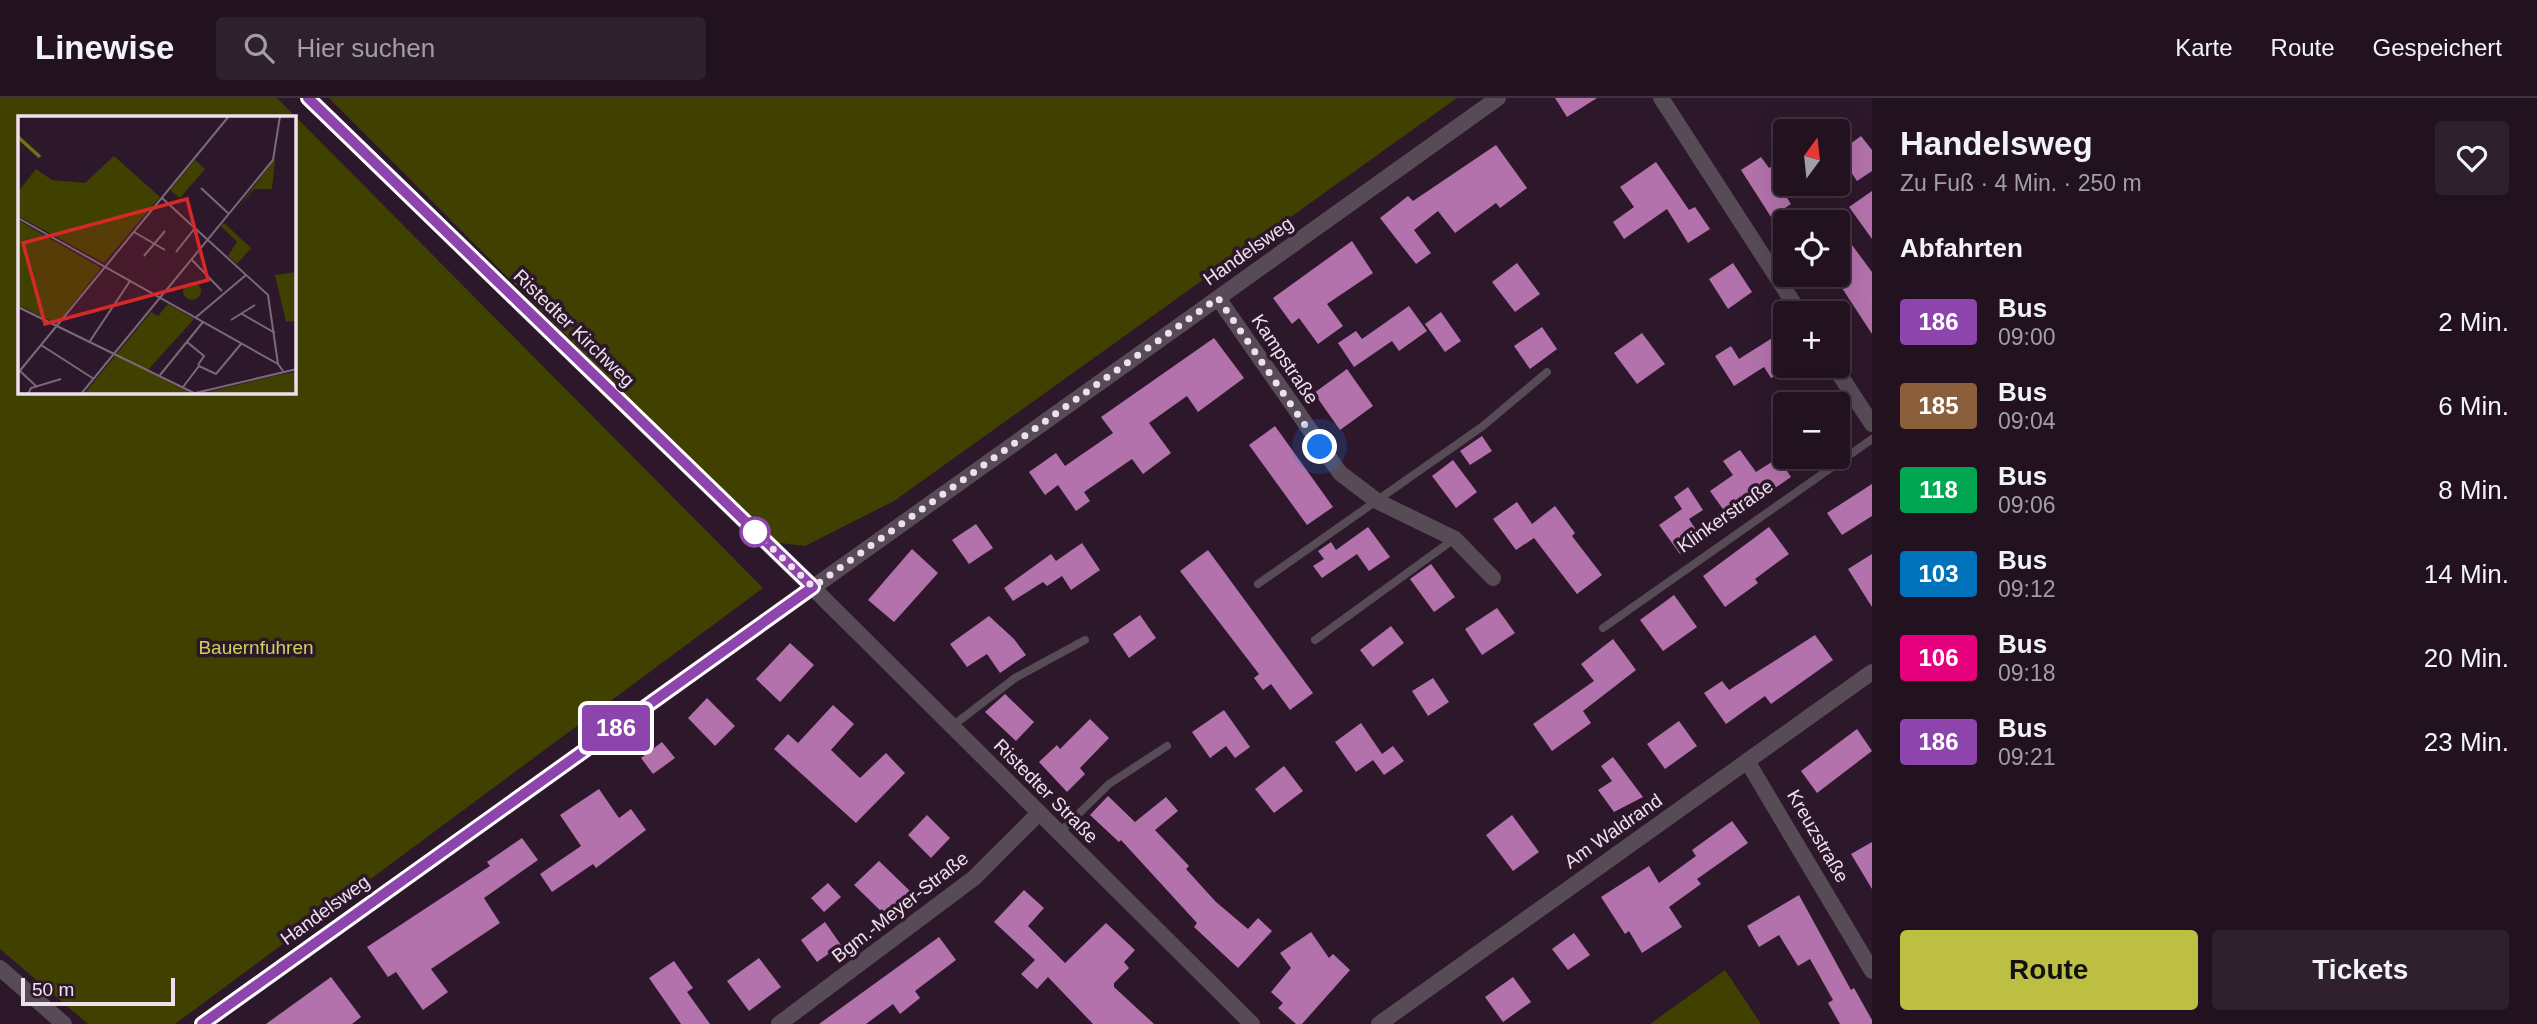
<!DOCTYPE html>
<html lang="de">
<head>
<meta charset="utf-8">
<style>
	:root { --surface:#221220; --page:#2e202d; --text:#f1f3f6; --muted:#a29ea5; --line:#3f323e; --accent:#bdbf43 }
	body { margin:0; font-family:Arial,sans-serif; background:var(--page); color:var(--text); height:100vh; display:flex; flex-direction:column; font-size:26px; white-space:nowrap }
	* { box-sizing:border-box; margin:0 }
	p { font-size:23px; color:var(--muted) }
	.icon { flex:none; width:38px; height:38px; fill:none; stroke:currentColor; stroke-width:2; stroke-linecap:round; stroke-linejoin:round }
	.map { position:relative; flex:1; overflow:hidden }
	.side { display:flex; flex-direction:column; background:var(--surface); width:665px }
	.side>* { flex:none }
	.badge { padding:0 14px; border-radius:5px; font-size:24px; line-height:46px }
	.needle { width:46px; rotate:15deg }
	.controls { position:absolute; left:1773px; top:21px; display:grid; gap:14px }
	.controls a { display:grid; place-items:center; width:77px; height:77px; border-radius:7px; background:var(--surface); box-shadow:0 7px 28px #0002,0 0 0 2px var(--line); font-size:35px }
	.scale { position:absolute; left:21px; bottom:18px; width:154px; box-sizing:border-box; padding-left:7px; border:4px solid #efe0ed; border-top:0; font-size:19px; line-height:24px; white-space:nowrap; color:#efe0ed; -webkit-text-stroke:5px #2d182b; paint-order:stroke }
	.you { position:absolute; width:35px; height:35px; margin:-18px; border:5px solid #fff; border-radius:50%; background:#1a73e8; box-shadow:0 0 0 10px #1a73e833 }
	.map>.badge { position:absolute; translate:-50% -50%; box-shadow:0 0 0 4px #fff }
	h2 { padding:0 28px; font-size:26px; line-height:63px }
	.round { display:grid; place-items:center; flex:none; width:74px; height:74px; border-radius:7px; background:var(--page) }
	.summary { display:flex; align-items:center; justify-content:space-between; height:119px; padding:0 28px }
	h1 { font-size:33px; font-weight:700; line-height:52px }
	.action { display:flex; gap:14px; margin-top:auto; padding:14px 28px }
	.action a { flex:1; height:80px; border-radius:7px; background:var(--accent); color:#111; font-size:28px; font-weight:700; line-height:80px; text-align:center }
	.action a+a { background:var(--page); color:var(--text) }
	ul { padding:0; list-style:none }
	li { display:flex; align-items:center; gap:21px; height:84px; padding:0 28px }
	li div { flex:1 }
	li b { display:block; font-size:26px }
	li em { font-style:normal }
	li .badge { min-width:77px; font-weight:700; text-align:center }
	header { display:flex; align-items:center; gap:42px; box-sizing:border-box; height:98px; padding:0 35px; background:var(--surface); border-bottom:2px solid var(--line) }
	header strong { font-size:33px }
	nav { display:flex; gap:38px; margin-inline-start:auto; font-size:24px }
	.search { width:490px; height:63px; background:var(--page); display:flex; align-items:center; gap:18px; box-sizing:border-box; padding:0 24px; border-radius:7px; color:var(--muted); font-size:26px }
	main { display:flex; flex:1; min-height:0 }
	.map>svg:first-child { display:block }
	.green { fill:#404001; fill-rule:evenodd }
	.building { fill:#b372ab }
	.lines { fill:none; stroke-linecap:round; stroke-linejoin:round }
	.service { stroke:#574c56; stroke-width:8 }
	.minor { stroke:#574c56; stroke-width:16 }
	.line-casing { stroke:#fff; stroke-width:16 }
	.line { stroke:#8e44ad; stroke-width:10 }
	.walk { stroke:#efe0ed; stroke-width:7; stroke-dasharray:0 12.6 }
	.stop-dot { fill:#fff; stroke:#8e44ad; stroke-width:3.5 }
	.labels { text-anchor:middle; dominant-baseline:central; stroke-width:7; stroke-linejoin:round; paint-order:stroke }
	.street-label { font-size:19px; fill:#efe0ed; stroke:#2d182b }
	.park-label { font-size:19px; fill:#cfd159; stroke:#2d182b }
	.inset-river { fill:none; stroke:#71710d; stroke-width:3.5 }
	.inset-road { fill:none; stroke:#7b6879; stroke-width:2 }
	.view { fill:#d62828; fill-opacity:0.15; stroke:#d62828; stroke-width:3.5 }
	.inset-edge { fill:none; stroke:#efe0ed; stroke-width:3.5 }
</style>
</head>
<body>
<header>
<strong>Linewise</strong>
<div class="search"><svg class="icon" aria-label="search" viewBox="0 0 24 24"><circle cx="10" cy="10" r="6"/><path d="M15 15l6 6"/></svg>Hier suchen</div>
<nav><a>Karte</a><a>Route</a><a>Gespeichert</a></nav>
</header>
<main>
<div class="map">
<svg width="1872" height="926" viewBox="0 0 1872 926">
	<rect width="100%" height="100%" fill="#2d182b"/>
	<g class="green">
		<path d="M0,0H277L763,490L175,926H88L0,851ZM294,19V294H19V19Z"/>
		<polygon points="329,0 1457,0 894,403 805,448 772,444"/>
		<polygon points="1725,872 1761,926 1650,926"/>
	</g>
	<g class="building">
		<polygon points="1555,0 1597,0 1567,19"/>
		<polygon points="1861,38 1872,52 1872,73 1857,83 1838,55"/>
		<polygon points="1496,47 1527,90 1500,110 1496,105 1455,135 1438,113 1414,132 1431,155 1416,166 1380,120 1408,98 1413,103"/>
		<polygon points="1761,59 1769,70 1785,60 1783,94 1791,106 1771,119 1741,72"/>
		<polygon points="1656,64 1689,112 1695,109 1710,131 1688,145 1667,111 1624,141 1613,124 1634,109 1620,89"/>
		<polygon points="1872,93 1872,141 1849,109"/>
		<polygon points="1838,128 1872,174 1872,236 1838,184"/>
		<polygon points="1352,143 1373,175 1327,206 1343,228 1318,246 1299,220 1292,226 1273,200"/>
		<polygon points="1517,165 1540,196 1515,214 1492,184"/>
		<polygon points="1733,165 1752,194 1728,211 1709,181"/>
		<polygon points="1409,208 1427,233 1399,253 1392,243 1354,269 1338,245 1356,233 1362,241"/>
		<polygon points="1441,214 1461,243 1445,254 1425,226"/>
		<polygon points="1542,229 1557,251 1530,271 1514,248"/>
		<polygon points="1642,235 1665,266 1637,286 1614,255"/>
		<polygon points="1777,237 1785,250 1785,271 1771,280 1764,269 1734,288 1715,258 1731,248 1739,261"/>
		<polygon points="1214,240 1244,280 1198,314 1187,298 1149,325 1171,355 1143,376 1132,361 1084,394 1090,403 1076,413 1058,387 1045,397 1029,374 1056,355 1065,368 1113,335 1101,319"/>
		<polygon points="1347,271 1373,308 1340,332 1314,295"/>
		<polygon points="1275,328 1333,409 1307,427 1249,347"/>
		<polygon points="1482,338 1492,353 1470,367 1460,353"/>
		<polygon points="1740,352 1756,374 1778,360 1791,379 1730,421 1710,393 1733,377 1723,363"/>
		<polygon points="1453,362 1477,394 1456,410 1432,378"/>
		<polygon points="1872,386 1872,418 1842,437 1827,415"/>
		<polygon points="1688,389 1703,412 1689,421 1702,441 1680,456 1659,427 1682,411 1674,399"/>
		<polygon points="1517,404 1532,426 1555,408 1575,435 1572,438 1602,477 1577,496 1534,440 1516,452 1493,421"/>
		<polygon points="976,426 993,450 969,466 952,442"/>
		<polygon points="1368,429 1390,459 1369,473 1357,456 1322,480 1313,468 1324,461 1318,453 1331,444 1336,452"/>
		<polygon points="1769,429 1789,456 1755,481 1758,485 1725,509 1703,478"/>
		<polygon points="1082,445 1100,472 1071,492 1062,478 1047,488 1043,484 1013,503 1004,490 1051,456 1056,463"/>
		<polygon points="912,451 938,475 894,524 868,502"/>
		<polygon points="1208,452 1313,595 1290,612 1271,586 1263,592 1254,580 1259,576 1180,473"/>
		<polygon points="1872,456 1872,509 1848,471"/>
		<polygon points="1431,466 1455,499 1434,514 1410,481"/>
		<polygon points="1674,497 1697,529 1663,553 1640,522"/>
		<polygon points="1497,510 1515,535 1482,557 1465,531"/>
		<polygon points="1140,517 1156,540 1129,560 1113,536"/>
		<polygon points="989,518 1014,541 1026,557 1000,575 987,556 967,569 950,546"/>
		<polygon points="1391,528 1404,545 1373,569 1360,552"/>
		<polygon points="1815,537 1833,562 1771,606 1765,598 1726,626 1704,595 1722,583 1729,592"/>
		<polygon points="1613,541 1636,572 1583,613 1591,625 1552,653 1533,626 1594,583 1581,566"/>
		<polygon points="790,545 814,567 780,604 756,581"/>
		<polygon points="1433,580 1449,604 1428,618 1412,593"/>
		<polygon points="1005,596 1034,624 1016,643 985,614"/>
		<polygon points="707,600 735,628 715,648 688,620"/>
		<polygon points="833,607 854,626 831,652 860,680 886,655 905,675 856,725 774,651 788,636 798,645"/>
		<polygon points="1224,612 1250,649 1235,660 1226,648 1210,660 1192,634"/>
		<polygon points="1090,621 1109,640 1080,670 1085,676 1067,694 1039,664 1057,647 1060,651"/>
		<polygon points="1679,623 1697,648 1665,671 1647,646"/>
		<polygon points="1361,625 1382,656 1393,648 1404,663 1384,677 1373,662 1376,660 1356,674 1335,644"/>
		<polygon points="1857,631 1872,653 1817,695 1801,673"/>
		<polygon points="662,644 675,660 653,676 641,660"/>
		<polygon points="1613,659 1643,699 1614,714 1598,692 1612,683 1601,668"/>
		<polygon points="1284,668 1303,693 1274,715 1255,691"/>
		<polygon points="599,691 619,720 631,711 646,732 596,770 593,766 552,794 540,776 581,748 560,717"/>
		<polygon points="1108,698 1135,724 1166,699 1178,713 1155,732 1189,768 1186,771 1216,804 1248,831 1258,820 1272,833 1238,870 1194,829 1197,825 1121,742 1119,744 1090,717"/>
		<polygon points="927,717 950,740 931,760 908,737"/>
		<polygon points="1512,717 1539,754 1513,773 1486,737"/>
		<polygon points="1732,723 1748,745 1697,781 1701,786 1669,809 1682,829 1642,855 1629,833 1625,836 1601,799 1649,768 1659,785 1696,758 1692,752"/>
		<polygon points="522,740 538,762 484,800 500,825 431,871 448,894 423,912 396,874 388,879 367,849 490,768 487,764"/>
		<polygon points="1872,744 1872,791 1851,756"/>
		<polygon points="879,763 910,793 886,818 854,787"/>
		<polygon points="828,785 841,799 824,814 811,800"/>
		<polygon points="1024,792 1044,810 1028,828 1065,865 1106,825 1135,852 1124,864 1129,870 1114,885 1114,889 1154,926 1093,926 1048,879 1037,891 1021,876 1035,862 994,824"/>
		<polygon points="1799,797 1851,892 1854,890 1872,922 1872,926 1840,926 1828,905 1833,902 1810,861 1798,868 1779,837 1759,849 1747,828"/>
		<polygon points="825,824 841,847 817,864 801,842"/>
		<polygon points="1311,834 1329,860 1333,856 1350,872 1302,926 1296,926 1278,910 1283,905 1271,894 1291,870 1280,855"/>
		<polygon points="1574,835 1590,857 1568,872 1552,851"/>
		<polygon points="939,839 956,862 915,893 920,900 900,916 893,906 866,926 819,926"/>
		<polygon points="759,860 781,889 749,913 727,883"/>
		<polygon points="674,863 693,890 687,894 710,926 681,926 649,880"/>
		<polygon points="331,879 361,919 352,926 266,926"/>
		<polygon points="1513,879 1531,904 1503,924 1485,899"/>
	</g>
	<g class="lines">
		<g class="service">
			<polyline points="1258,486 1483,328 1547,274"/>
			<polyline points="1603,530 1872,341"/>
			<polyline points="1315,542 1454,441"/>
			<polyline points="951,629 1015,580 1085,542"/>
			<polyline points="1059,735 1109,686 1167,648"/>
		</g>
		<g class="minor">
			<polyline points="308,0 812,489 1252,926"/>
			<polyline points="1661,0 1800,215"/>
			<polyline points="1218,200 1340,375 1377,403 1455,441 1493,480"/>
			<polyline points="1834,268 1872,326"/>
			<polyline points="1747,663 1872,873"/>
			<polyline points="0,870 64,926"/>
			<polyline points="202,926 1498,0"/>
			<polyline points="779,926 974,780 1038,716"/>
			<polyline points="1379,926 1872,574"/>
		</g>
	</g>
	<g class="lines">
		<defs>
			<polyline id="line" points="202,926 813,489 308,0"/>
		</defs>
		<use href="#line" class="line-casing"/>
		<use href="#line" class="line"/>
		<polyline class="walk" points="755,434 813,489 1218,200 1320,349"/>
	</g>
	<circle class="stop-dot" cx="755" cy="434" r="14"/>
	<g class="labels">
		<g class="street-label">
			<text transform="translate(1248 153) rotate(-35)">Handelsweg</text>
			<text transform="translate(574 230) rotate(44)">Ristedter Kirchweg</text>
			<text transform="translate(1285 261) rotate(56)">Kampstraße</text>
			<text transform="translate(1725 418) rotate(-35)">Klinkerstraße</text>
			<text transform="translate(1046 693) rotate(45)">Ristedter Straße</text>
			<text transform="translate(1613 733) rotate(-35)">Am Waldrand</text>
			<text transform="translate(1818 738) rotate(60)">Kreuzstraße</text>
			<text transform="translate(900 809) rotate(-38)">Bgm.-Meyer-Straße</text>
			<text transform="translate(325 812) rotate(-36)">Handelsweg</text>
		</g>
		<g class="park-label">
			<text x="256" y="549">Bauernfuhren</text>
		</g>
	</g>
	<g transform="translate(18 18)">
		<rect width="278" height="278" fill="#2d182b"/>
		<path d="M96,40L142,81L86,147L0,100V76L18,53L34,64L67,67ZM257,43L254,73H236L218,94ZM177,44L187,53L162,82L152,74ZM0,104L83,152L39,208L0,189ZM206,107L233,132L219,148L210,140L219,126L203,110ZM278,156V205L268,206L257,159ZM165 175a9 9 0 1 1 18 0a9 9 0 1 1-18 0ZM150,188L176,203L129,255L172,277L66,278L133,196L140,200ZM278,256L276,278H182L261,259Z" fill="#404001"/>
		<path class="inset-river" d="M0,21L22,41"/>
		<path class="inset-road" d="M183,72L211,98M144,82L250,179L260,248M0,102L260,248L265,255M116,116L147,134M158,136L177,112M126,140L147,115M174,144L204,175M0,191L176,277M224,198L257,217M177,202L228,159M213,204L237,189M72,225L112,165M169,226L186,240L180,249M23,229L76,263M2,255L19,271M0,257L211,0M142,259L185,206M165,271L181,250L198,258L223,228M10,278L13,272L43,263M63,278L255,44L262,0M173,278L279,253"/>
		<path class="view" d="M169,83L190,164L27,208L5,127Z"/>
		<rect width="278" height="278" class="inset-edge"/>
	</g>
</svg>
<div class="controls">
<a><svg class="needle" viewBox="-14 -14 28 28"><path d="M0-13l5 13h-10z" fill="#e53935"/><path d="M0 13l5-13h-10z" fill="#a29ea5"/></svg></a>
<a><svg class="icon" aria-label="locate" viewBox="0 0 24 24"><circle cx="12" cy="12" r="6"/><path d="M12 2v4M12 18v4M2 12h4M18 12h4"/></svg></a>
<a>+</a>
<a>−</a>
</div>
<div class="scale">50 m</div>
<div class="you" style="left:1320px;top:349px"></div>
<b class="badge" style="left:616px;top:630px;background:#8e44ad;color:#fff">186</b>
</div>
<section class="side">
<div class="summary"><div><h1>Handelsweg</h1><p>Zu Fuß · 4 Min. · 250 m</p></div><a class="round"><svg class="icon" aria-label="heart" viewBox="0 0 24 24"><path d="M12 20l-8-8c-3-5 5-10 8-4 3-6 11-1 8 4z"/></svg></a></div>
<h2>Abfahrten</h2>
<ul>
<li><span class="badge" style="background:#8e44ad;color:#fff">186</span><div><b>Bus</b><p>09:00</p></div><em>2 Min.</em></li>
<li><span class="badge" style="background:#8b5e3c;color:#fff">185</span><div><b>Bus</b><p>09:04</p></div><em>6 Min.</em></li>
<li><span class="badge" style="background:#00a651;color:#fff">118</span><div><b>Bus</b><p>09:06</p></div><em>8 Min.</em></li>
<li><span class="badge" style="background:#0072bc;color:#fff">103</span><div><b>Bus</b><p>09:12</p></div><em>14 Min.</em></li>
<li><span class="badge" style="background:#e6007e;color:#fff">106</span><div><b>Bus</b><p>09:18</p></div><em>20 Min.</em></li>
<li><span class="badge" style="background:#8e44ad;color:#fff">186</span><div><b>Bus</b><p>09:21</p></div><em>23 Min.</em></li>
</ul>
<div class="action"><a>Route</a><a>Tickets</a></div>
</section>
</main>
</body>
</html>
